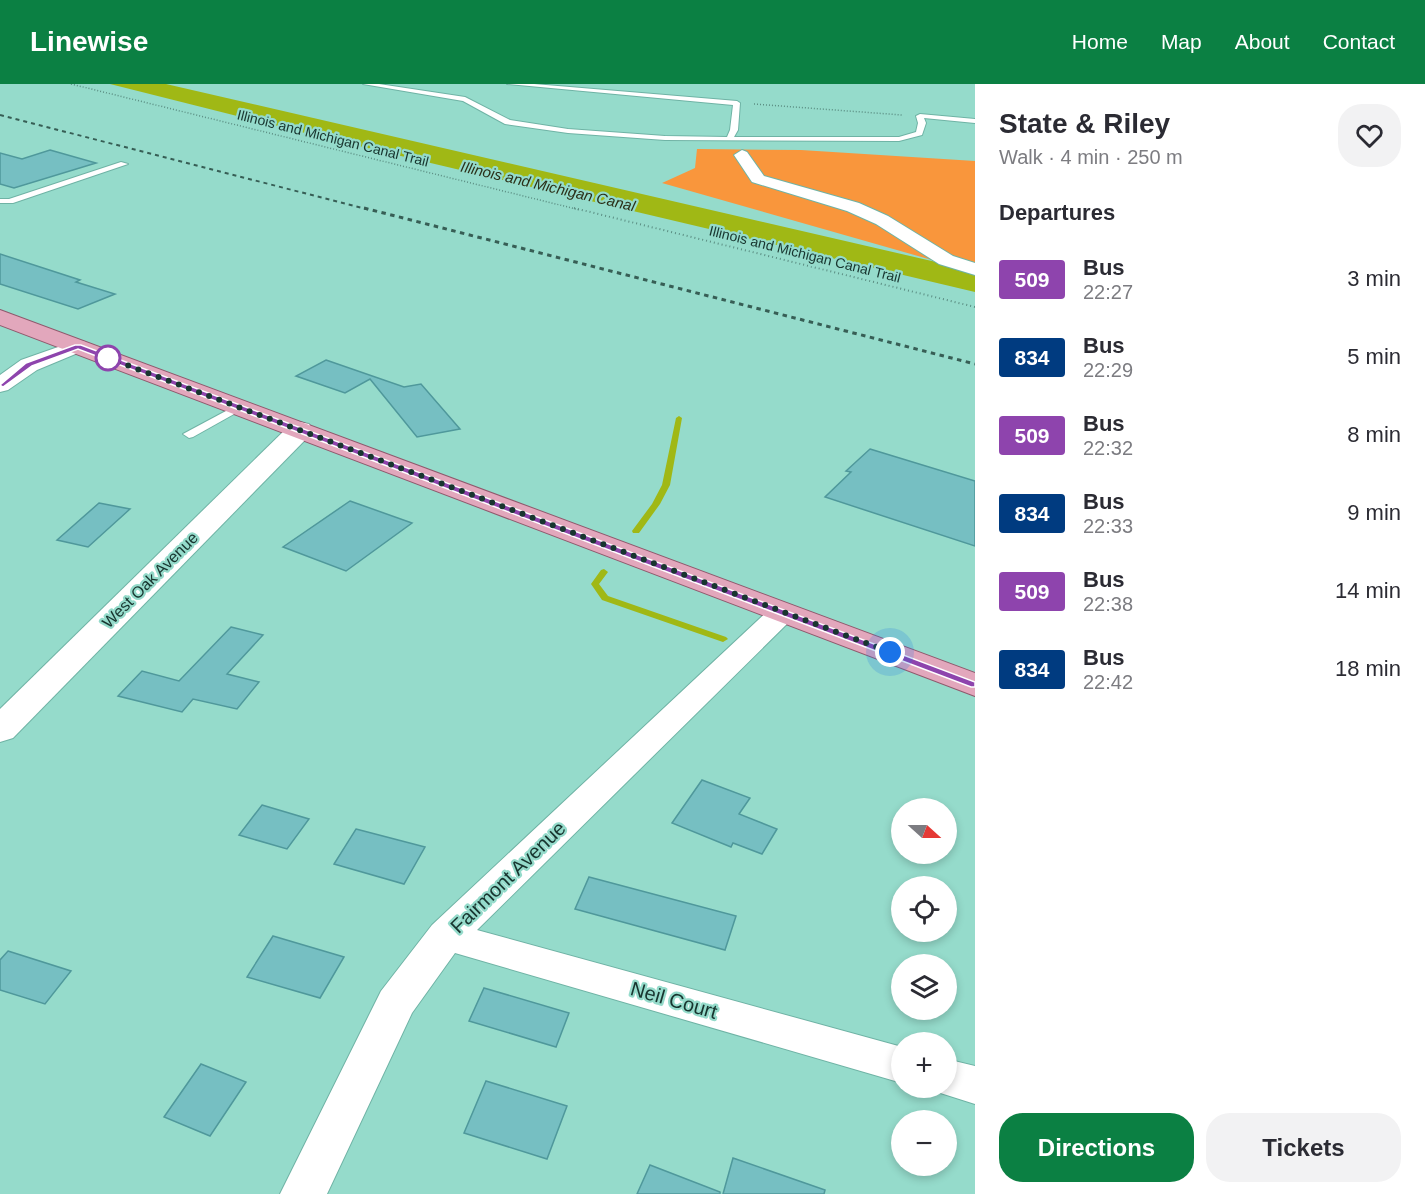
<!DOCTYPE html>
<html lang="en">
<head>
<meta charset="utf-8">
<style>
	:root { --surface:#fff; --page:#f2f2f3; --text:#2b2b33; --muted:#7c7c81; --accent:#0b8043 }
	body { margin:0; font-family:Helvetica,sans-serif; background:var(--page); color:var(--text); height:100vh; display:flex; flex-direction:column; font-size:22px; white-space:nowrap }
	* { box-sizing:border-box; margin:0 }
	p { font-size:20px; color:var(--muted) }
	.icon { flex:none; width:33px; height:33px; fill:none; stroke:currentColor; stroke-width:2; stroke-linecap:round; stroke-linejoin:round }
	.map { position:relative; flex:1; overflow:hidden }
	.sheet { display:flex; flex-direction:column; background:var(--surface); width:450px }
	.sheet>* { flex:none }
	.badge { padding:0 12px; border-radius:4px; font-size:21px; line-height:39px }
	.needle { width:39px; rotate:111deg }
	.fabs { position:absolute; left:891px; top:714px; display:grid; gap:12px }
	.fabs a { display:grid; place-items:center; width:66px; height:66px; border-radius:50%; background:var(--surface); box-shadow:0 3px 9px #0003; font-size:30px }
	.you { position:absolute; width:30px; height:30px; margin:-15px; border:4px solid #fff; border-radius:50%; background:#1a73e8; box-shadow:0 0 0 9px #1a73e833 }
	.map>.badge { position:absolute; translate:-50% -50%; box-shadow:0 0 0 3px #fff }
	h2 { padding:0 24px; font-size:22px; line-height:54px }
	.round { display:grid; place-items:center; flex:none; width:63px; height:63px; border-radius:24px; background:var(--page) }
	.summary { display:flex; align-items:center; justify-content:space-between; height:102px; padding:0 24px }
	h1 { font-size:28px; font-weight:800; line-height:45px }
	.cta { display:flex; gap:12px; margin-top:auto; padding:12px 24px }
	.cta a { flex:1; height:69px; border-radius:24px; background:var(--accent); color:#fff; font-size:24px; font-weight:800; line-height:69px; text-align:center }
	.cta a+a { background:var(--page); color:var(--text) }
	ul { padding:0; list-style:none }
	li { display:flex; align-items:center; gap:18px; height:78px; padding:0 24px }
	li div { flex:1 }
	li b { display:block; font-size:22px }
	li em { font-style:normal }
	li .badge { min-width:66px; font-weight:700; text-align:center }
	header { display:flex; align-items:center; gap:36px; box-sizing:border-box; height:84px; padding:0 30px; background:var(--accent); color:#fff }
	header strong { font-size:28px }
	nav { display:flex; gap:33px; margin-inline-start:auto; font-size:21px }
	main { display:flex; flex:1; min-height:0 }
	.map>svg:first-child { display:block }
	.green { fill:#f9963c }
	.water { fill:#a0b815 }
	.lines { fill:none; stroke-linecap:round; stroke-linejoin:round }
	.stream { fill:#a0b815; fill-rule:evenodd }
	.building { fill:#76bfc2; stroke:#4f989b; stroke-width:1.5 }
	.lane-casing { stroke:#6fb3a5; stroke-width:2 }
	.street-casing { stroke:#6fb3a5; stroke-width:2 }
	.secondary-casing { stroke:#6fb3a5; stroke-width:2 }
	.primary-casing { stroke:#8f596d; stroke-width:2 }
	.path-far1 { stroke:#5b8e83; stroke-width:1.5; stroke-dasharray:1 2; stroke-linecap:butt }
	.path { stroke:#5b8e83; stroke-width:2; stroke-dasharray:1 3; stroke-linecap:butt }
	.lane { fill:#fff; fill-rule:evenodd }
	.street { fill:#fff; fill-rule:evenodd }
	.secondary { fill:#fff; fill-rule:evenodd }
	.primary { fill:#e2a7bc; fill-rule:evenodd }
	.rail-far1 { stroke:#375e55; stroke-width:2; stroke-dasharray:4 4; stroke-linecap:butt }
	.rail { stroke:#375e55; stroke-width:3; stroke-dasharray:4.5 4.5; stroke-linecap:butt }
	.line { fill:#8e44ad; stroke:#fff; stroke-width:1.5 }
	.walk { stroke:#18352f; stroke-width:6; stroke-dasharray:0 10.8 }
	.stop-dot { fill:#fff; stroke:#8e44ad; stroke-width:3 }
	.labels { text-anchor:middle; dominant-baseline:central; stroke-width:4.5; stroke-linejoin:round; paint-order:stroke }
	.far-street-label { font-size:14px; fill:#18352f; stroke:#95dbcb }
	.far-water-label { font-size:15px; font-style:italic; fill:#2b3019; stroke:#95dbcb }
	.street-label { font-size:16px; fill:#18352f; stroke:#95dbcb }
	.near-street-label { font-size:20px; fill:#18352f; stroke:#95dbcb }
</style>
</head>
<body>
<header>
<strong>Linewise</strong>
<nav><a>Home</a><a>Map</a><a>About</a><a>Contact</a></nav>
</header>
<main>
<div class="map">
<svg width="975" height="1110" viewBox="0 0 975 1110">
	<rect width="100%" height="100%" fill="#95dbcb"/>
	<polygon class="green" points="697,65 801,66 975,77 975,184 939,178 662,99 695,84"/>
	<polygon class="water" points="110,0 166,0 975,187 975,208 329,55"/>
	<g class="lines">
		<g class="stream">
			<polygon points="679,332 682,334 670,401 660,420 639,449 633,449 632,447 652,420 662,401 676,334"/>
			<polygon points="604,485 608,488 599,500 608,512 726,553 728,555 723,558 720,557 602,516 591,500 601,486"/>
		</g>
	</g>
	<g class="building">
		<polygon points="50,66 96,79 14,104 0,100 0,69 22,75"/>
		<polygon points="0,170 80,196 76,198 115,210 78,225 0,200"/>
		<polygon points="326,276 404,303 421,300 460,345 417,353 370,295 345,309 296,292"/>
		<polygon points="870,365 975,397 975,462 825,413 851,388 846,387"/>
		<polygon points="350,417 412,439 346,487 283,463"/>
		<polygon points="99,419 130,425 88,463 57,456"/>
		<polygon points="231,543 263,551 227,590 259,598 237,625 193,615 182,628 118,612 142,587 179,597"/>
		<polygon points="702,696 750,714 739,730 777,745 762,770 733,759 731,763 672,739"/>
		<polygon points="262,721 309,735 287,765 239,751"/>
		<polygon points="356,745 425,763 404,800 334,780"/>
		<polygon points="589,793 736,832 725,866 575,825"/>
		<polygon points="273,852 344,873 320,914 247,893"/>
		<polygon points="8,867 71,887 45,920 0,906 0,876"/>
		<polygon points="484,904 569,929 556,963 469,937"/>
		<polygon points="201,980 246,998 210,1052 164,1033"/>
		<polygon points="486,997 567,1022 547,1075 464,1049"/>
		<polygon points="733,1074 825,1106 824,1110 723,1110"/>
		<polygon points="650,1081 720,1108 720,1110 637,1110"/>
	</g>
	<g class="lines">
		<defs>
			<g id="lane">
				<polygon points="363,0 379,0 465,13 510,36 568,45 665,52 727,53 730,46 733,21 507,0 534,0 737,17 740,19 738,46 734,53 899,53 916,48 918,39 916,32 920,30 975,35 975,39 924,34 926,39 922,51 899,57 665,56 568,49 505,40 463,17"/>
				<polygon points="121,78 128,80 13,119 0,119 0,115 9,115"/>
				<polygon points="239,320 245,323 243,325 193,353 189,354 183,350"/>
			</g>
			<g id="street">
				<polygon points="742,66 747,68 764,92 859,119 888,132 953,172 975,179 975,191 939,180 876,140 847,127 752,98 734,71"/>
				<polygon points="78,256 85,258 89,262 85,266 37,286 8,306 0,308 0,291 21,276"/>
				<polygon points="783,519 793,522 798,528 793,534 477,846 902,963 902,999 455,869 412,929 327,1110 280,1110 381,907 432,841 773,522"/>
				<polygon points="946,975 975,982 975,1020 931,1006 929,1004 946,1004"/>
			</g>
			<polygon id="secondary" points="300,338 309,340 313,346 309,352 13,654 0,658 0,625 291,340"/>
			<polygon id="primary" points="0,226 975,589 975,612 0,241"/>
		</defs>
		<use href="#lane" class="lane-casing"/>
		<use href="#street" class="street-casing"/>
		<use href="#secondary" class="secondary-casing"/>
		<use href="#primary" class="primary-casing"/>
		<g class="path-far1">
			<polyline points="71,0 580,126"/>
			<polyline points="754,20 902,31"/>
		</g>
		<polyline class="path" points="574,124 975,223"/>
		<use href="#lane" class="lane"/>
		<use href="#street" class="street"/>
		<use href="#secondary" class="secondary"/>
		<use href="#primary" class="primary"/>
		<polyline class="rail-far1" points="0,31 370,126"/>
		<polyline class="rail" points="364,124 975,280"/>
	</g>
	<polygon class="line" points="75,261 81,261 975,598 975,603 971,603 78,265 32,282 3,303 0,301 26,279"/>
	<g class="lines">
		<polyline class="walk" points="108,274 890,568"/>
	</g>
	<circle class="stop-dot" cx="108" cy="274" r="12"/>
	<g class="labels">
		<g class="far-street-label">
			<text transform="translate(333 54) rotate(14)">Illinois and Michigan Canal Trail</text>
			<text transform="translate(805 170) rotate(14)">Illinois and Michigan Canal Trail</text>
		</g>
		<g class="far-water-label">
			<text transform="translate(548 102) rotate(13)">Illinois and Michigan Canal</text>
		</g>
		<g class="street-label">
			<text transform="translate(150 496) rotate(-45)">West Oak Avenue</text>
		</g>
		<g class="near-street-label">
			<text transform="translate(508 793) rotate(-44)">Fairmont Avenue</text>
			<text transform="translate(674 916) rotate(16)">Neil Court</text>
		</g>
	</g>
</svg>
<div class="fabs">
<a><svg class="needle" viewBox="-14 -14 28 28"><path d="M0-13l5 13h-10z" fill="#e53935"/><path d="M0 13l5-13h-10z" fill="#7c7c81"/></svg></a>
<a><svg class="icon" aria-label="locate" viewBox="0 0 24 24"><circle cx="12" cy="12" r="6"/><path d="M12 2v4M12 18v4M2 12h4M18 12h4"/></svg></a>
<a><svg class="icon" aria-label="layers" viewBox="0 0 24 24"><path d="M12 4l9 5-9 5-9-5zM3 14l9 5 9-5"/></svg></a>
<a>+</a>
<a>−</a>
</div>
<div class="you" style="left:890px;top:568px"></div>
</div>
<section class="sheet">
<div class="summary"><div><h1>State &amp; Riley</h1><p>Walk · 4 min · 250 m</p></div><a class="round"><svg class="icon" aria-label="heart" viewBox="0 0 24 24"><path d="M12 20l-8-8c-3-5 5-10 8-4 3-6 11-1 8 4z"/></svg></a></div>
<h2>Departures</h2>
<ul>
<li><span class="badge" style="background:#8e44ad;color:#fff">509</span><div><b>Bus</b><p>22:27</p></div><em>3 min</em></li>
<li><span class="badge" style="background:#003b80;color:#fff">834</span><div><b>Bus</b><p>22:29</p></div><em>5 min</em></li>
<li><span class="badge" style="background:#8e44ad;color:#fff">509</span><div><b>Bus</b><p>22:32</p></div><em>8 min</em></li>
<li><span class="badge" style="background:#003b80;color:#fff">834</span><div><b>Bus</b><p>22:33</p></div><em>9 min</em></li>
<li><span class="badge" style="background:#8e44ad;color:#fff">509</span><div><b>Bus</b><p>22:38</p></div><em>14 min</em></li>
<li><span class="badge" style="background:#003b80;color:#fff">834</span><div><b>Bus</b><p>22:42</p></div><em>18 min</em></li>
</ul>
<div class="cta"><a>Directions</a><a>Tickets</a></div>
</section>
</main>
</body>
</html>
